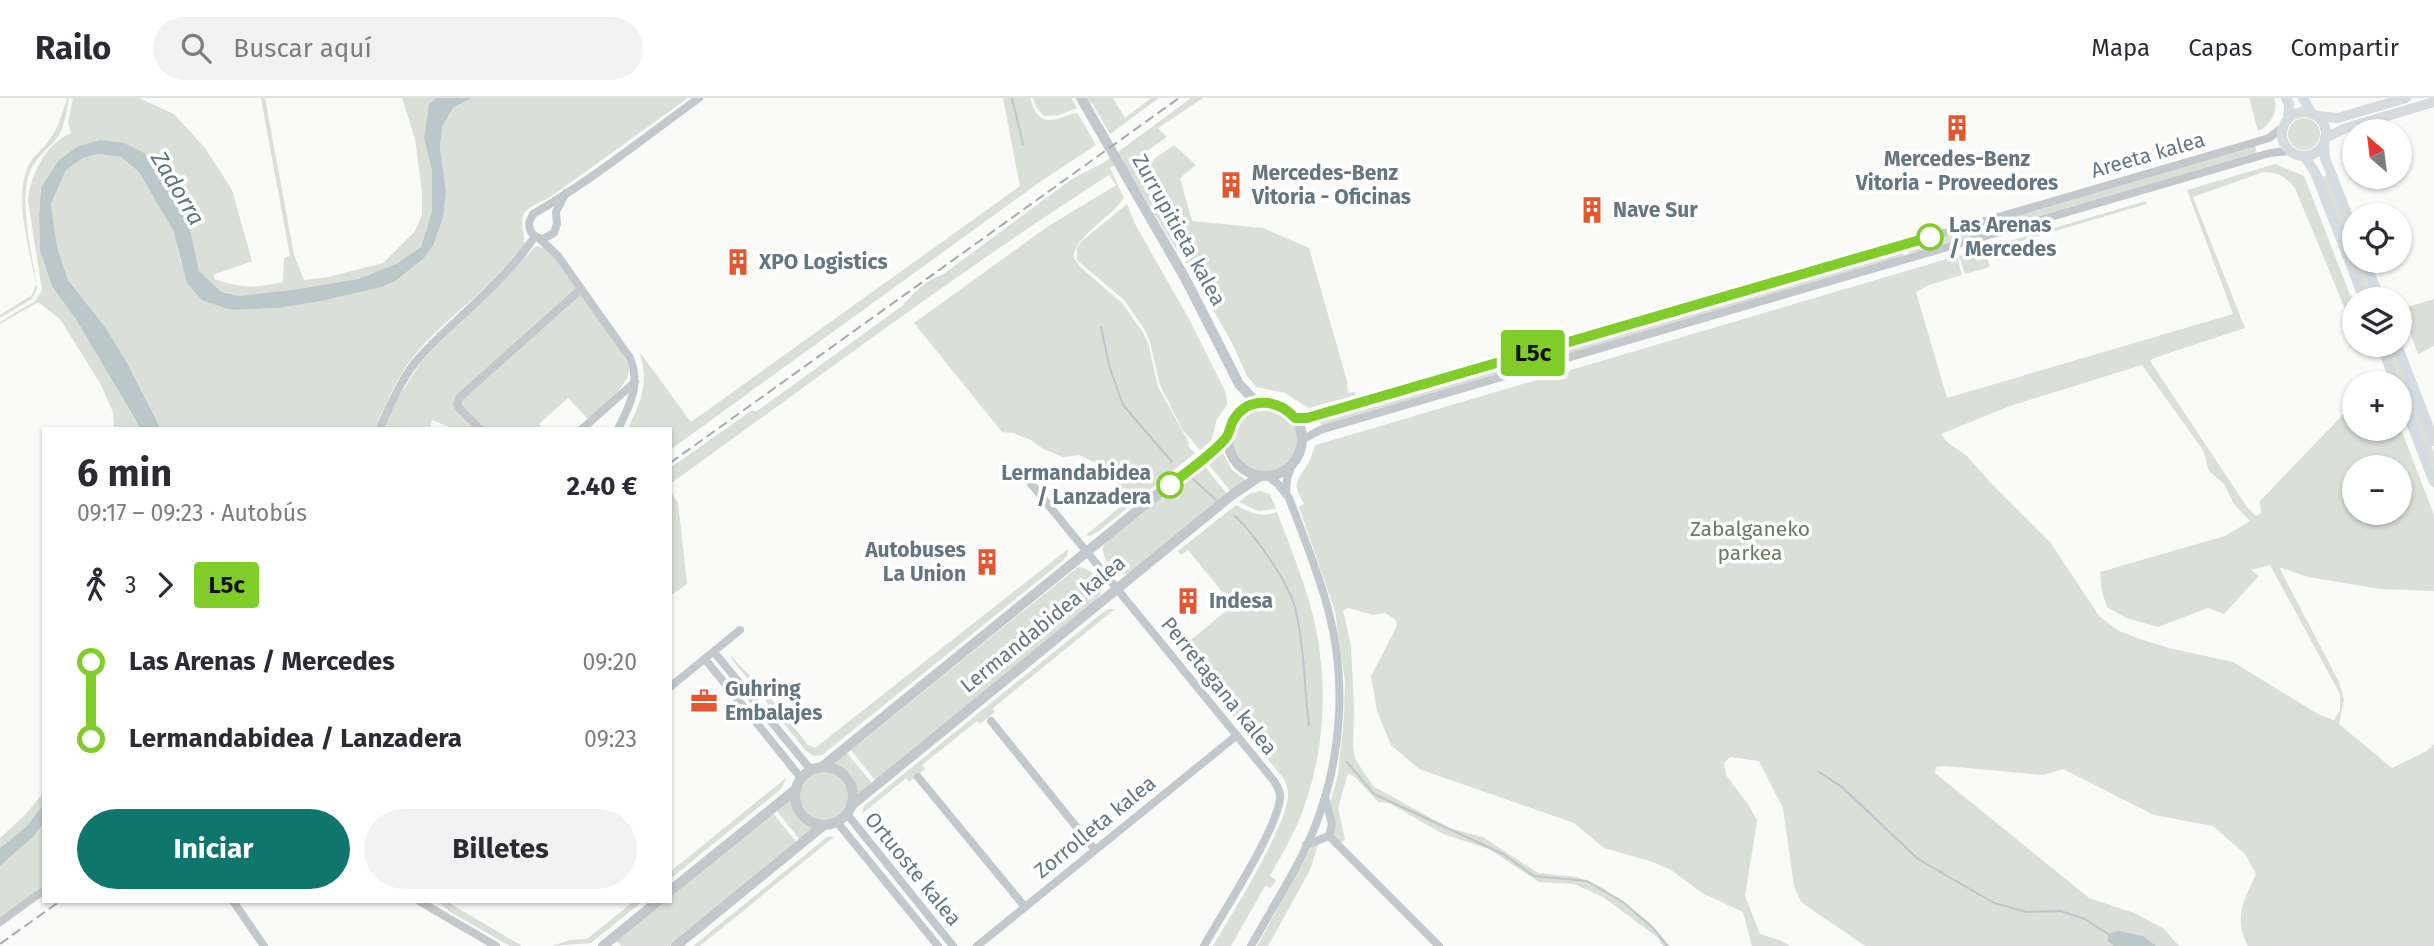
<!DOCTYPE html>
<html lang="es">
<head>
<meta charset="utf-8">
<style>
	:root { --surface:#fff; --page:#f2f2f3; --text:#2b2b33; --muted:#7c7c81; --line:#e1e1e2; --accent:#0f766e }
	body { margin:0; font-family:"Fira Sans",sans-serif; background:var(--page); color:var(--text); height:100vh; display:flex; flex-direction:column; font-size:26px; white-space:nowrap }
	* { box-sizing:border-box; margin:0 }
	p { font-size:23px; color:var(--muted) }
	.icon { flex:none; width:38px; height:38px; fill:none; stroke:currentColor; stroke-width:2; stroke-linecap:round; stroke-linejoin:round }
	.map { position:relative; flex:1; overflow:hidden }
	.drawer { position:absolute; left:42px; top:329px; width:630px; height:476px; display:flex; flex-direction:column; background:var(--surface); border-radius:0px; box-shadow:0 2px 5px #0004 }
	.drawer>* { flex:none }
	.badge { padding:0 14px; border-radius:5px; font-size:24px; line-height:46px }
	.needle { width:46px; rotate:332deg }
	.controls { position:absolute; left:2342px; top:21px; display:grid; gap:14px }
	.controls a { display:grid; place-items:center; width:70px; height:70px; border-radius:50%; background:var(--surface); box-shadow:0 2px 5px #0004; font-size:35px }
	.map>.badge { position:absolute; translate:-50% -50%; box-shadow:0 0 0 4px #fff }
	.legs { display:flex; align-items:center; gap:10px; height:77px; padding:0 35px; font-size:23px }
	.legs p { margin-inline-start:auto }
	.summary { display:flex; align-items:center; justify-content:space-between; height:119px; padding:0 35px }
	h1 { font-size:38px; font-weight:700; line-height:52px }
	.cta { display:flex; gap:14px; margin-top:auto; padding:14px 35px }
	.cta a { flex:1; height:80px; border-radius:42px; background:var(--accent); color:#fff; font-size:28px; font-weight:700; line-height:80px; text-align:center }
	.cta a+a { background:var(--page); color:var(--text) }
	ul { padding:0 35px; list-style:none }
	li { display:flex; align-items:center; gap:24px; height:77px; font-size:26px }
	li i { display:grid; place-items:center; width:10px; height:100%; margin:0 9px; background:currentColor }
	li i::after { content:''; width:18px; height:18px; margin:-9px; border:5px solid; border-radius:50%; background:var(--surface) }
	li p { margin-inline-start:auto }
	li:first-child i { background:linear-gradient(#0000 50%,currentColor 0) }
	li:last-child i { background:linear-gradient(currentColor 50%,#0000 0) }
	header { display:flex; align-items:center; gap:42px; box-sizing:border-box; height:98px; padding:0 35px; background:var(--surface); border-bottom:2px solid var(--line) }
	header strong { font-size:33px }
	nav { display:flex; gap:38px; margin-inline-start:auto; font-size:24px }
	.search { width:490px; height:63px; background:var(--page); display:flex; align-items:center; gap:18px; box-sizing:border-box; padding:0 24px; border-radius:38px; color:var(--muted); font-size:26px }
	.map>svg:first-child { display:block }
	.green { fill:#dadfd7; fill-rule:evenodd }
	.water { fill:#bbc7cb }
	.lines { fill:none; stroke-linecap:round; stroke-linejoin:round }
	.stream { stroke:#bbc7cb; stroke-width:2 }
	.minor { stroke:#c3c8cc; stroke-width:8 }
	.tertiary { stroke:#c3c8cc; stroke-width:10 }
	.secondary { stroke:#d6dbdf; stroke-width:10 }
	.rail { stroke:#a2aab0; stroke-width:2; stroke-dasharray:10 5; stroke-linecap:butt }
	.line-1-casing { stroke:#fff; stroke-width:16 }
	.line-1 { stroke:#80cc28; stroke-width:10 }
	.stop-1-dot { fill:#fff; stroke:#80cc28; stroke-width:3.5 }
	.labels { text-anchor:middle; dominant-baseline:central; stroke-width:7; stroke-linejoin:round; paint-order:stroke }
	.street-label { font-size:21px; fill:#657683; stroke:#fff }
	.poi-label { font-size:21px; font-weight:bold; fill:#657683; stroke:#fff; text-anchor:start }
	.stop-label { font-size:21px; font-weight:bold; fill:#657683; stroke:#fff; text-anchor:start }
	.park-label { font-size:21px; fill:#687a64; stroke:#fff }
	.water-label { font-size:23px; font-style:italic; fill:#60757c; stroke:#fff }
</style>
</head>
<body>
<header>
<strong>Railo</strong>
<div class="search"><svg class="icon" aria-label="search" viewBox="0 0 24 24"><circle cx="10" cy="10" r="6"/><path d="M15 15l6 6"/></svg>Buscar aquí</div>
<nav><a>Mapa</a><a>Capas</a><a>Compartir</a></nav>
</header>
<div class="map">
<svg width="2434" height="848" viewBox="0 0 2434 848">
	<rect width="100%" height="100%" fill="#fafaf8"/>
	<g class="green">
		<path d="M67,0H69C67,12 65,26 59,37C51,49 38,57 31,71C17,102 33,158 37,191L32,201L0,220V217L32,197L36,187C30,152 12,96 30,65C34,57 43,51 48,44C58,31 62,16 67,0Z"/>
		<path d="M73,0H139L174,16L205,50L232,92L252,163L213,177L215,181C243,191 254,190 283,184L284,160L290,158L261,0H265L294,157L304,182L328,179L383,165L415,133L422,117V94L415,41L402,0H436L429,6L424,40L432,73V113L421,149L396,166L358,181L298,191L240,198L221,194L198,173L189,127L168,85L100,42L41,90L39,116L40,153L52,188L77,223L141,331H114L113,314L100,285L60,221L38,204L0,226V224L35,203L42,192L28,103C30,77 46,45 71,35L68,25Z"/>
		<path d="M471,0H688L549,100C515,116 522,114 525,148C492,191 443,220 410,263C394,284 386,308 374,331H161L127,265L106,230L68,182L57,149L51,106L66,72L83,60L99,56L121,59L139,74L161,109L173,132L181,165L231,212L278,210L321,203L424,160L446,95L440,49L442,29L453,10Z"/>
		<path d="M1003,0H1030C1039,29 1050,24 1074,15L1078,16L1096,47L1037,86L670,352V331H628C641,304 650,283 639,253L691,324L1020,88Z"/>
		<polygon points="1033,0 1071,0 1077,10 1059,17 1044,18 1036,9"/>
		<polygon points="1086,0 1113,0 1125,20 1151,0 1159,0 1110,36 1092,5 1090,6"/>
		<path d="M1191,0H1203L1158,30L1167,39L1131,64L1137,73L1174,47L1196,67L1180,80L1192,123L1263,130L1309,150L1347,283L1348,295L1355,294L1356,297L1309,310L1285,295L1256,289L1247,278L1232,245L1179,151H1176L1122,62L1110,70L1124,100C1110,120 1078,136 1073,158L1079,168L1123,206L1142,233L1148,245L1158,289L1189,345L1188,348L1195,355L1099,433L1090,438L1086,437L1130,401L1109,373L1098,366L1079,357L1063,359L1043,351L1031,342L1013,335L1002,334L914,225L1047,129L1116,87L1109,77C959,173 815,282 670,386V370L751,313H757L902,208C913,196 926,181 942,177L1072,81L1103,65Z"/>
		<path d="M2249,0H2274C2279,13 2270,28 2258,33Z"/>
		<circle cx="2304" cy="36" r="16"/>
		<polygon points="2255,48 2257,55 1909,156 1908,149"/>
		<path d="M2275,66L2304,78L2354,207V233L2295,90C2286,79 2278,74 2264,74L2193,99L2245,230L2154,260L2150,263L2247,409L2256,418L2261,415L2260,403L2354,305V331H2399V326L2434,417V493L2380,491L2308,479L2279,469L2339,584L2344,602L2339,626L2392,670L2425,654L2434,646V848H2248C2233,820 2244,802 2256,776L2245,756L2213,728L2154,717L2063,671L2043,677L1946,668L1936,669L1935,675L2089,800L2134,815L2163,830L2179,848H1865L1801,804L1794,788L1783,710L1759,663L1730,659L1724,665L1726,677L1750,709L1757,723L1745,798L1760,836L1780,842L1790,848H1752L1743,814L1702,795L1671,772L1653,764L1604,750L1574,725L1419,671L1391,647L1377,613L1371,578L1397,528L1396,522L1385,515L1373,517L1349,510L1343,512L1351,548L1354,610L1353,649L1355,661L1373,688L1449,730L1483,739L1538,775L1577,779L1601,789L1648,823L1670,848H1663L1657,839L1603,799L1574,786L1539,784L1489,751L1443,736L1389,705L1378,704L1355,679L1348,675L1338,710L1345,742L1340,745L1334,743L1330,705L1338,677L1344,619L1345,584L1335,513L1299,409L1304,406C1294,387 1294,386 1306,369C1311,362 1312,354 1316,347L1957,158L1962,177L1929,187L1916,194L1947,300L2233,216L2187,92ZM2142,267L2203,352L2209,373L2224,386L2234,406L2250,423L2225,438L2100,474L2102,494L2107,509L2126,520L2158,529L2208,510L2224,516L2259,478L2251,472L2270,467L2340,596V612L2334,622L2318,616L2233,564L2169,550L2140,541L2119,533L2099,518L2050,444L1991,385L1967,358L1947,344L1941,336L2010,308ZM2354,369H2399V415H2354Z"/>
		<polygon points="2327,77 2354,145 2354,163 2361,163 2376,201 2368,201 2321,79"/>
		<polygon points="2146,103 2147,106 2007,147 1998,163 1993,148"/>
		<polygon points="1127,106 1135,126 1189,221 1226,295 1227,307 1217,321 1211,343 1200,352 1182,331 1160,287 1150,244 1145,232 1124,202 1077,162 1077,150 1082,143"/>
		<path d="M536,148L549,151L622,255C624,259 628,266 629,271C630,288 600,310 588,321L568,300L539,326L543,331H454L432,322L430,331H383L398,300L421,264Z"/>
		<polygon points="1984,150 1990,169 1965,176 1959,158"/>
		<polygon points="1902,151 1904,158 1321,328 1319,321"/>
		<polygon points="2434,201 2434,248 2418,256 2401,211"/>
		<polygon points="2385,247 2393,247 2434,354 2434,373"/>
		<circle cx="1265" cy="341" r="33"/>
		<polygon points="1221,351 1232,372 1246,382 1231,394 1206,363"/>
		<path d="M1203,366L1227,396L1131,475C1116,480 1102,463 1103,449L1107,443Z"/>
		<polygon points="670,393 678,405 687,486 670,498"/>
		<polygon points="1260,393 1270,396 1276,411 1258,413 1239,404 1249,396"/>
		<path d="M1236,407C1250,415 1262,420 1277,414C1289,446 1302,477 1311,510C1328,573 1327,644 1305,706C1297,731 1283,754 1270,778L1276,782L1271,790L1265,788L1231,848H1213C1231,817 1287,729 1288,697C1288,691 1286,686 1284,681L1179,552L1233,507L1188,452L1181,457L1178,453Z"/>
		<polygon points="1068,451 1067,458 1060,465 822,657 814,658 806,653 731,560 731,558 774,604 808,647 815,650"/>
		<path d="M1078,469C1092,470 1107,487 1098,501L875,682L851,652Z"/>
		<polygon points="1109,511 1115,511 993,610 995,614 980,626 977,623 922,667 925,671 909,684 906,680 862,716 864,708 1102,515"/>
		<polygon points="847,655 872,685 858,696 852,678 834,665"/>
		<circle cx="824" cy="698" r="25"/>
		<polygon points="786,680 781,691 670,781 670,774"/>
		<polygon points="44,694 44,706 26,729 0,750 0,740 24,718"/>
		<path d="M790,701C794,715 800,726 814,730L800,742L776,712Z"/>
		<polygon points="773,715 797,745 670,848 621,848 616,842 664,803 670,803 670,798"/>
		<polygon points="44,724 44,787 0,819 0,768 34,738"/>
		<polygon points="827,739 834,739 700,848 693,848"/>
		<polygon points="1319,744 1310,772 1268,848 1257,848 1311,750"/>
		<polygon points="438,803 446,803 522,848 510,848 450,814"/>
		<polygon points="634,803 643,803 591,845 552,848 570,842 587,841"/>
	</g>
	<g class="water">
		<polygon points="436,0 471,0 453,10 442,29 440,49 446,94 443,119 433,147 424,160 395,183 381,189 321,203 278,210 231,212 202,202 187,185 173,132 139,74 121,59 99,56 83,60 66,72 51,106 57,149 68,182 106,230 127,265 161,331 141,331 77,223 52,188 40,153 39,116 41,90 59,62 77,49 100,42 124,45 144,55 168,85 189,127 199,173 221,194 240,198 298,191 358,181 396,166 421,149 432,113 432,73 424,40 429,6"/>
		<polygon points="44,706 44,724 34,738 0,768 0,750 26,729"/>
		<polygon points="2119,833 2143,838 2156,848 2114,848 2108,843 2108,836"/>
	</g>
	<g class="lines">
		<g class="stream">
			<polyline points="1012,0 1023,46"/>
			<polyline points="1101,229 1109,267 1123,307 1172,364"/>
			<polyline points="1191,379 1216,402"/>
			<path d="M1235,418C1255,437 1291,487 1296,514C1305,551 1304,590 1309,627"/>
			<polyline points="1347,664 1374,696 1503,756 1534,778 1587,783 1623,804 1654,831 1667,848"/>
			<polyline points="1819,674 1842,689 1918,761 1994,805 2027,814 2060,813 2085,821 2108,836"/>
		</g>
		<g class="minor">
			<path d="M566,95L556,114L557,126L554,135L543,141C534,140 529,134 529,125L533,116C591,83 645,39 699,0"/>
			<path d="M539,140L558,158L630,260C641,287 630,307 618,331"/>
			<polyline points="1295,320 1317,318 2256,44 2269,40 2283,29"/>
			<path d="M379,331C391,307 401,280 419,260C456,219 504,185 535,138"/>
			<polyline points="480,331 459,310 457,306 460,299 581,191"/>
			<polyline points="582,331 635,284"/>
			<polyline points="1302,342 1320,332 2270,55 2289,53"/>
			<path d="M1019,371L1274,683C1277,688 1280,692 1280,698C1280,728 1221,817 1204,848"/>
			<polyline points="1286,395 1287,381 1292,366"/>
			<polyline points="714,554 811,672"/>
			<polyline points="705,561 801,680"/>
			<polyline points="670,589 740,532"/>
			<polyline points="991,623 1095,752"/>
			<polyline points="918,679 1025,809"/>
			<polyline points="847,716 953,848"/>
			<polyline points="837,724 938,848"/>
			<polyline points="1329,738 1439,848"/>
			<polyline points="1306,747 1329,738 1332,726 1325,699"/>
			<polyline points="233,803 264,848"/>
			<polyline points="419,803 496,848"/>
			<polyline points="0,824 44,792"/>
			<polyline points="977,848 1236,638"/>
			<path d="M1251,848C1273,808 1300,768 1316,726C1342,658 1347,581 1328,511C1318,473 1303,437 1289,400L1277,385L1267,378"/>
		</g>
		<g class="tertiary">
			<polyline points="1081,0 1185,180 1239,286 1252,300 1259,305"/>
			<circle cx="1265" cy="341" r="37"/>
			<polyline points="822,669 1228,339"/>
			<circle cx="824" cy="698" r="29"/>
			<polyline points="852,707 1232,397 1260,378"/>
			<polyline points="670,793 795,692"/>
			<polyline points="603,848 658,803"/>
			<polyline points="676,848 824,727"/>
		</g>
		<g class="secondary">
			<polyline points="2286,0 2289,6 2288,21"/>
			<polyline points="2303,0 2312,16"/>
			<circle cx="2304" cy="36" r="22"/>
			<polyline points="2317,18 2338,20 2406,0"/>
			<polyline points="2325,40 2346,30 2434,4"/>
			<polyline points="2324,45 2325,60 2354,134"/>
			<polyline points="2304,58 2315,74 2364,201"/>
			<polyline points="2365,163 2380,201"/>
			<polyline points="2381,247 2396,285"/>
			<polyline points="2397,247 2434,343"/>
			<polyline points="2399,294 2434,384"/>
		</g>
		<g class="rail">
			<polyline points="670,365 1179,0"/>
			<polyline points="0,846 60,803"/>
		</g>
	</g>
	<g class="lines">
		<defs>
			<path id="line-1" d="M1170,387C1188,373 1210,358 1225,341C1230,336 1230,327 1234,321C1249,298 1278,301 1295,320H1307L1930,139"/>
		</defs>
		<use href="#line-1" class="line-1-casing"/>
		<use href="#line-1" class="line-1"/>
	</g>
	<defs>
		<symbol id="building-bare" viewBox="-9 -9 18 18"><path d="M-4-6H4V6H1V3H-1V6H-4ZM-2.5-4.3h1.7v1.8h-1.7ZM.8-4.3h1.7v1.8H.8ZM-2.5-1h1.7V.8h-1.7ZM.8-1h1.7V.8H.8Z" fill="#e4572e" stroke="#fff" stroke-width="2.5" paint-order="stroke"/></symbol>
		<symbol id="office-bare" viewBox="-9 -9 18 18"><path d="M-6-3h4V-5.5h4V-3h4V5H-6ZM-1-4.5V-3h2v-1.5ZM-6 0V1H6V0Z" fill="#e4572e" stroke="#fff" stroke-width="2.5" paint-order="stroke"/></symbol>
	</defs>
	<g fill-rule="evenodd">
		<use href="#building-bare" x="1938" y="11" width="38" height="38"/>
		<use href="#building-bare" x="1212" y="68" width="38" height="38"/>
		<use href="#building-bare" x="1573" y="93" width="38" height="38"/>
		<use href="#building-bare" x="719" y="145" width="38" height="38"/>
		<use href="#building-bare" x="968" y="445" width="38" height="38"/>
		<use href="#building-bare" x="1169" y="484" width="38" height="38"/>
		<use href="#office-bare" x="685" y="584" width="38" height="38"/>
	</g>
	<g class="stop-1-dot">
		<circle cx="1930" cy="139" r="12"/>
		<circle cx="1170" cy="387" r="12"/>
	</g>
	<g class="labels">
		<g class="street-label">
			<text transform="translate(2148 57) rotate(-16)">Areeta kalea</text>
			<text transform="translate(1179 132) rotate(61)">Zurrupitieta kalea</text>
			<text transform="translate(1043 526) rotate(-39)">Lermandabidea kalea</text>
			<text transform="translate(1219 588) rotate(51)">Perretagana kalea</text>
			<text transform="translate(1095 729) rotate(-39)">Zorrolleta kalea</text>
			<text transform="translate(913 771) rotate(51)">Ortuoste kalea</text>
		</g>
		<g class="poi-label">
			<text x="1957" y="61" text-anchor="middle">Mercedes-Benz<tspan x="1957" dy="24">Vitoria - Proveedores</tspan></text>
			<text x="1252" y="75">Mercedes-Benz<tspan x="1252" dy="24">Vitoria - Oficinas</tspan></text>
			<text x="1613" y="112">Nave Sur</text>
			<text x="759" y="164">XPO Logistics</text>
			<text x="966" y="452" text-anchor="end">Autobuses<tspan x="966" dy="24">La Union</tspan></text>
			<text x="1209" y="503">Indesa</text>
			<text x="725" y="591">Guhring<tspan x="725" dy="24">Embalajes</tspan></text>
		</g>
		<g class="stop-label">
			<text x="1949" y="127">Las Arenas<tspan x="1949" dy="24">/ Mercedes</tspan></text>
			<text x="1151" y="375" text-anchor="end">Lermandabidea<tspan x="1151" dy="24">/ Lanzadera</tspan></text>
		</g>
		<g class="park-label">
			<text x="1750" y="431">Zabalganeko<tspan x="1750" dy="24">parkea</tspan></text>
		</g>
		<g class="water-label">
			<text transform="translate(178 90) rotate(59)">Zadorra</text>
		</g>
	</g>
</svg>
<div class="controls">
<a><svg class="needle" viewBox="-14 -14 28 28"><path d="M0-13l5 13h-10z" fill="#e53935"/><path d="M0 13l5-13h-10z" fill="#7c7c81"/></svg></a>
<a><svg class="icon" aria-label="locate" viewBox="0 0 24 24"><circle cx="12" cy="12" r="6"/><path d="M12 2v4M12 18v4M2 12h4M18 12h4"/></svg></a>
<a><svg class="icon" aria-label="layers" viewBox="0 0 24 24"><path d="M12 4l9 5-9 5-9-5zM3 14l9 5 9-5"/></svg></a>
<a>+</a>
<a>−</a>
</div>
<b class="badge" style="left:1533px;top:255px;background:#80cc28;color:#111">L5c</b>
<section class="drawer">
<div class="summary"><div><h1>6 min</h1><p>09:17 – 09:23 · Autobús</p></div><b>2.40 €</b></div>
<div class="legs"><svg class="icon" aria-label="walk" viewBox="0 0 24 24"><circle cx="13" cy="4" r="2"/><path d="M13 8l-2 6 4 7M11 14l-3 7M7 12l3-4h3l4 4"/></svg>3<svg class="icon" aria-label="forward" viewBox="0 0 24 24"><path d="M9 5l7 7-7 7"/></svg><b class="badge" style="background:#80cc28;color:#111">L5c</b></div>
<ul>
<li><i style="color:#80cc28"></i><b>Las Arenas / Mercedes</b><p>09:20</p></li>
<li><i style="color:#80cc28"></i><b>Lermandabidea / Lanzadera</b><p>09:23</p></li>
</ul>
<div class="cta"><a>Iniciar</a><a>Billetes</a></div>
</section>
</div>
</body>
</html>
